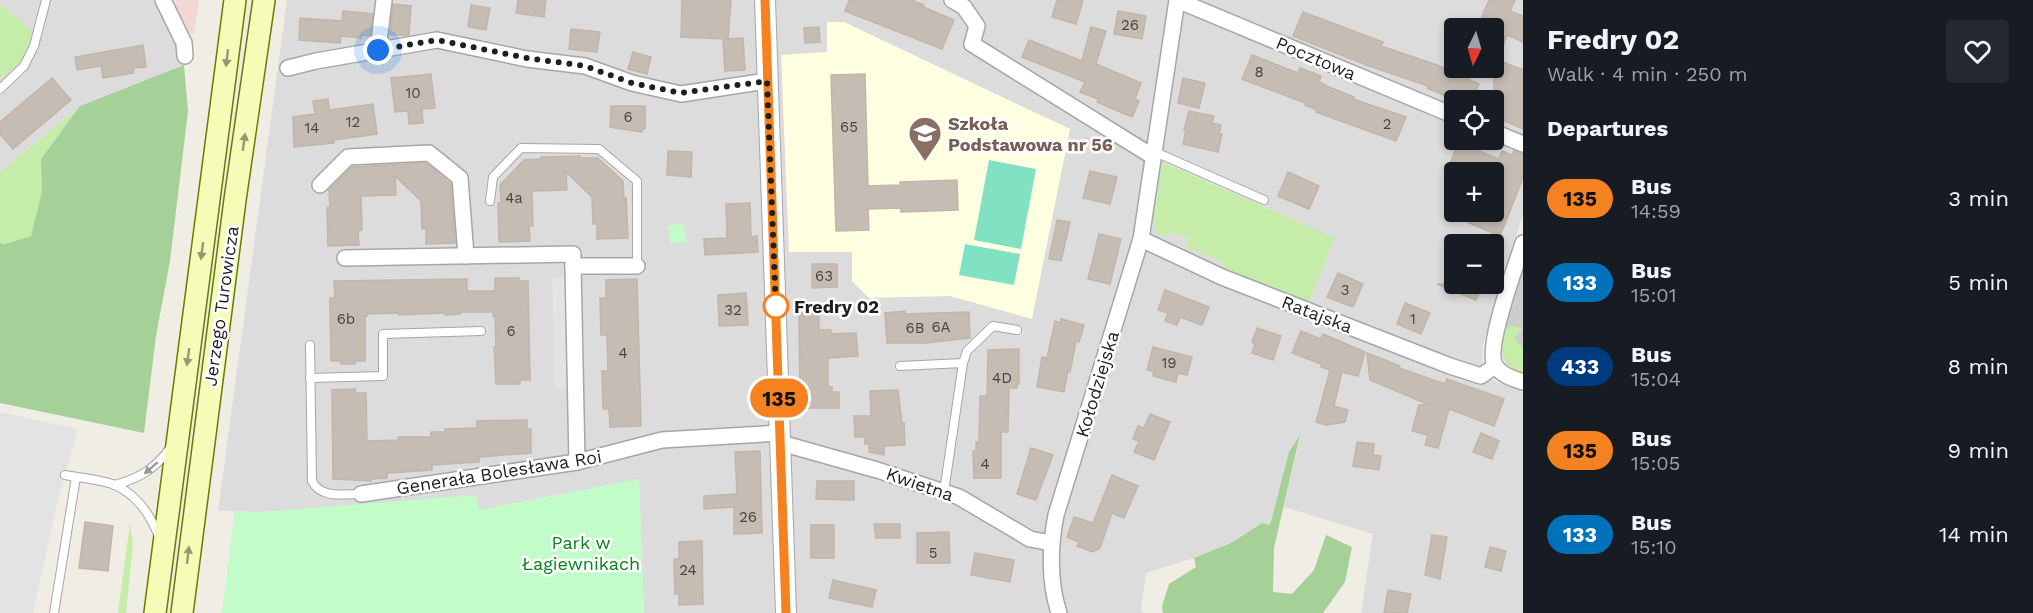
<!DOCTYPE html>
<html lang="en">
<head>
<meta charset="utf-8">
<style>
	:root { --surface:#171b24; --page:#242831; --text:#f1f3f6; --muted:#9ea1a6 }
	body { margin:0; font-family:"Work Sans",sans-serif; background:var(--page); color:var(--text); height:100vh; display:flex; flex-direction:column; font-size:22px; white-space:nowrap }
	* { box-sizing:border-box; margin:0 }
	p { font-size:20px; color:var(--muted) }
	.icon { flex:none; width:33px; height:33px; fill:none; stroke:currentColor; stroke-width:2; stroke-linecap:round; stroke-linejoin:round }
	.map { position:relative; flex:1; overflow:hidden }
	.sheet { display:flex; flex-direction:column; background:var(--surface); width:510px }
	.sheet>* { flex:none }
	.badge { padding:0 12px; border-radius:20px; font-size:21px; line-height:39px }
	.needle { width:39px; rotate:185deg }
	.buttons { position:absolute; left:1444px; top:18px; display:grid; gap:12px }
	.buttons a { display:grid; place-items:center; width:60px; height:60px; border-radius:6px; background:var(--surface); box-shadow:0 3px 9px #0003; font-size:30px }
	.you { position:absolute; width:30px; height:30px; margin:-15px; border:4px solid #fff; border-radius:50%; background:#1a73e8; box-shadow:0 0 0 9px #1a73e833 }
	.map>.badge { position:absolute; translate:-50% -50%; box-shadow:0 0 0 3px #fff }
	h2 { padding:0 24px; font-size:22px; line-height:54px }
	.round { display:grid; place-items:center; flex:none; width:63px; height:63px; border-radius:6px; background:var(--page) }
	.headline { display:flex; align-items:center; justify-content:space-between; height:102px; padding:0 24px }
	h1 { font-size:28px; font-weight:700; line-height:45px }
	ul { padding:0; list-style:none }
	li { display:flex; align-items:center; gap:18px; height:84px; padding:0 24px }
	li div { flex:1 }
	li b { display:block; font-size:22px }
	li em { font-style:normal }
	li .badge { min-width:66px; font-weight:700; text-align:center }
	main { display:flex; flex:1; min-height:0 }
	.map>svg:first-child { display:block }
	.residential { fill:#dddcdc; fill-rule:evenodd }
	.commercial { fill:#f2d7d4 }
	.education { fill:#fdffe0 }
	.religious { fill:#cdcdcd }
	.grass { fill:#c6eca9 }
	.forest { fill:#a5d198 }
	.park { fill:#c1fcc9 }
	.pitch { fill:#80e2c3 }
	.parking { fill:#e3e3e3 }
	.building { fill:#c5bcb4; stroke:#c3b5a7; stroke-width:1.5 }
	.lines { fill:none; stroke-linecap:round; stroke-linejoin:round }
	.service-casing { stroke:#a6a6a6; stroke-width:10 }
	.minor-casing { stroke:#a6a6a6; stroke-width:18 }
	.tertiary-casing { stroke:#a6a6a6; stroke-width:22 }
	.secondary-casing { stroke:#677c00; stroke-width:24 }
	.service { stroke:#fff; stroke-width:8 }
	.minor { stroke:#fff; stroke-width:15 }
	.tertiary { stroke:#fff; stroke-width:20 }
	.secondary { stroke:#f4fcb7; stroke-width:21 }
	.oneway { fill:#949973 }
	.oneway2 { fill:#9a9a9a }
	.line-casing { stroke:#fff; stroke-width:14 }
	.line { stroke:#f58220; stroke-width:9 }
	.walk { stroke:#1f1f1f; stroke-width:6; stroke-dasharray:0 10.8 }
	.stop-dot { fill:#fff; stroke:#f58220; stroke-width:3 }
	.labels { text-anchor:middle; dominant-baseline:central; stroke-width:5; stroke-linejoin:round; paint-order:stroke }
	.number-label { font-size:15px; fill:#484644 }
	.street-label { font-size:18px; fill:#1f1f1f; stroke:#fff }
	.education-label { font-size:18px; font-weight:bold; fill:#785e54; stroke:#fff; text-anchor:start }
	.stop-label { font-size:18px; font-weight:bold; fill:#1f1f1f; stroke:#fff; text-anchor:start }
	.park-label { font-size:18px; fill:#07841a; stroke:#fff }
</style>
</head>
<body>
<main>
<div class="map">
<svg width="1523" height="613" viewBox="0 0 1523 613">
	<rect width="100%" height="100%" fill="#f0ede5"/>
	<g class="residential">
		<polygon points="0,0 156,0 179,45 184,65 80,106 0,172 0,79 19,64 36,36 0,3"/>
		<path d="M287,0H1523V214L1483,345L1482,363L1490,379L1523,392V613H1361L1373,534L1284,507L1300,437L1289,452L1270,525L1262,523L1231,543L1194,558L1146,573L1141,607L1143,613H644L639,479L479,510L476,495L403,503L261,512L218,511ZM1455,28H1494V68H1455ZM1455,100H1494V140H1455ZM1164,162L1261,205L1335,239L1222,262L1187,247L1190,241L1170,231ZM1455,172H1494V212H1455ZM1455,244H1494V284H1455Z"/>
	</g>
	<polygon class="commercial" points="169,0 199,0 194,34 187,33"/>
	<polygon class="education" points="827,22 844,22 1070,129 1032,319 950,296 869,298 852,281 852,252 789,252 781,55 827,52"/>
	<polygon class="religious" points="1523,267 1523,374 1507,364 1503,358 1502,347 1505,327"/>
	<g class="grass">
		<polygon points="0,3 36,35 19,64 0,79"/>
		<polygon points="80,106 41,159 42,191 31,236 5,244 0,243 0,172"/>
		<polygon points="1163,162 1335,238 1308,304 1226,272 1222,262 1186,247 1189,240 1170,231 1166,237 1156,232 1153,220"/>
		<path d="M1515,326L1523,329L1514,338L1523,347V374C1500,363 1499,350 1505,327Z"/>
		<polygon points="130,523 133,545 126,613 118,613"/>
	</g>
	<g class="forest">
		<polygon points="184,65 188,111 170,261 156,336 144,433 0,403 0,243 5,244 31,236 42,191 41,159 80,106"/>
		<polygon points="1300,435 1274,548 1273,592 1292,594 1314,570 1326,535 1352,547 1345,582 1323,613 1163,613 1162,606 1169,584 1196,567 1194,558 1231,543 1262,523 1270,525 1289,452"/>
	</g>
	<g class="park">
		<polygon points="683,223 687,241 671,244 668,226"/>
		<polygon points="639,479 644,613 222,613 235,511 261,512 476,495 479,510"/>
	</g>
	<g class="pitch">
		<polygon points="989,160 1036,169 1021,249 974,240"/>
		<polygon points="965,244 1020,254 1014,285 959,275"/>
	</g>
	<g class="parking">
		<polygon points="552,278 565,278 568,388 554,387"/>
		<polygon points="0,412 78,429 59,496 33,613 0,613"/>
	</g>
	<g class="building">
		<polygon points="518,0 546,0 544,17 516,13"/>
		<polygon points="682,0 731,0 728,39 743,38 745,70 725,71 723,40 727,39 681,37"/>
		<polygon points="849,0 911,0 924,5 923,7 954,20 942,49 845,11"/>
		<polygon points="1057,0 1083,0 1076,24 1052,17"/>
		<polygon points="1489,0 1515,0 1510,11 1523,16 1523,42 1507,35 1498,60 1523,70 1523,129 1494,116 1494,28 1479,24"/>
		<polygon points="393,4 411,6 409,35 390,35"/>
		<polygon points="471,5 490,8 486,30 468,27"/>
		<polygon points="343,11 373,14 370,36 361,35 361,38 341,36 340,43 299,40 300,18 342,21"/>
		<polygon points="1118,11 1146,16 1142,39 1114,34"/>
		<polygon points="1303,12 1383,42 1381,46 1437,65 1479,84 1473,100 1455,100 1427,88 1428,86 1369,66 1293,36"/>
		<polygon points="819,27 820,42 805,43 804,28"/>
		<polygon points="1091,27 1106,31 1096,64 1141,83 1135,99 1139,101 1132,117 1097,102 1098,99 1080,92 1085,82 1022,57 1029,40 1082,61"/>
		<polygon points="571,29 600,32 597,52 569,49"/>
		<polygon points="143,45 146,67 133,68 134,73 103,78 101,66 77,70 75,57"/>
		<polygon points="633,52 651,57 647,74 628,69"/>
		<polygon points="1252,55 1298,73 1300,68 1321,76 1319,82 1326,85 1326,86 1354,97 1353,99 1406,117 1396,141 1316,112 1317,110 1305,105 1305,103 1242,79"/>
		<polygon points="431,74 435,108 422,109 423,123 409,124 408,111 395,112 391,78"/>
		<polygon points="865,74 868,186 900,185 900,182 957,180 958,210 901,212 901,208 868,209 869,230 836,231 831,75"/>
		<polygon points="52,78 71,100 13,149 0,134 0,122"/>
		<polygon points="1183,78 1205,83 1199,108 1178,103"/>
		<polygon points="328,99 329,110 373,104 377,134 334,140 334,143 294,147 293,117 315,114 313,101"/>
		<polygon points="611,106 645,106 645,129 642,129 642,132 610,127"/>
		<polygon points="1189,111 1214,116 1212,123 1221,125 1219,134 1222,134 1218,152 1183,144 1186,130 1184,130"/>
		<polygon points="1458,143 1499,159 1502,151 1512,155 1514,151 1523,154 1523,178 1500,236 1469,223 1473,212 1494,212 1494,172 1463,172 1464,169 1450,164"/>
		<polygon points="668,151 692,152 691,177 667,175"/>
		<polygon points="580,156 580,158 598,158 623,181 624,199 626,198 628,238 597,239 597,224 593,224 592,197 566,172 567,190 532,191 533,226 529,226 530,241 499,242 498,203 501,203 500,185 524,160 541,159 541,157"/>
		<polygon points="426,163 451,184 455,243 426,244 426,229 422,229 421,201 395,176 396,195 361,196 362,230 358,231 359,245 328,246 327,208 330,207 329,190 352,167"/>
		<polygon points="1090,171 1117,177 1110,204 1083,198"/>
		<polygon points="1288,172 1319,186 1309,209 1278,196"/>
		<polygon points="750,203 751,237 757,236 758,252 705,255 704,239 727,238 726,204"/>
		<polygon points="1057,220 1070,222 1061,261 1049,259"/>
		<polygon points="1099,234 1121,239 1110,284 1088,279"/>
		<polygon points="812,264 837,264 837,287 812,288"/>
		<polygon points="1338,273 1363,284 1353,307 1327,297"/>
		<polygon points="495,278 519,278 519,281 528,281 530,380 520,380 520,384 496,384 494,347 496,347 495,316 493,316 493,312 460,312 460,314 445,315 444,313 399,315 398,313 367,314 367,316 365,316 365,361 355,361 355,364 341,364 341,361 331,361 330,298 335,298 334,281 467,279 467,291 495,291"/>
		<polygon points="637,279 641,426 610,427 609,409 603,409 602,371 608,371 607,335 601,335 600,298 606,298 606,280"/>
		<polygon points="1437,284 1483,284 1476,300"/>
		<polygon points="1165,290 1209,307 1202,325 1180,317 1177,325 1165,321 1168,313 1158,310"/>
		<polygon points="746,293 748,325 719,326 718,295"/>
		<polygon points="1405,303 1430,313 1421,334 1397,324"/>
		<polygon points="905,311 905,314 969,312 970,338 925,343 887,343 885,313"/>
		<polygon points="799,313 819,313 819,330 831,330 831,334 856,333 858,356 828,358 828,387 832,387 832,392 839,392 839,408 808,408 806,393 800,393"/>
		<polygon points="1061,319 1084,325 1079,342 1076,341 1070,372 1068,371 1064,392 1037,387 1042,357 1047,358 1055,321 1060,323"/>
		<polygon points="1257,328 1281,336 1273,360 1252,353 1255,344 1252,342"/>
		<polygon points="1301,331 1321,339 1323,334 1365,352 1358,376 1342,372 1334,406 1348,410 1345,422 1326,425 1316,422 1330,370 1321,367 1321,364 1292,353"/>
		<polygon points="1153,347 1192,357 1187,375 1178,373 1176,382 1153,376 1154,372 1147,370"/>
		<polygon points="1019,349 1019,384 1017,383 1017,388 1009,388 1008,432 1001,432 1001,478 974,478 973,451 976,451 976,442 979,442 980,396 987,396 988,350"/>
		<polygon points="1367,353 1400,366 1399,368 1445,384 1447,379 1504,399 1494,426 1449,409 1438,448 1425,445 1428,435 1412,431 1419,405 1427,404 1370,380"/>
		<polygon points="355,389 356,393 366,393 367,441 398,440 398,437 431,437 431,432 445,432 445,429 477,428 477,421 527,420 527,429 531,429 531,453 479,457 479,462 432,465 432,470 387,473 387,478 371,479 371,481 333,479 332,390"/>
		<polygon points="898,390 902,423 904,423 905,445 884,446 884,455 869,452 869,444 865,444 865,437 855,437 854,416 871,416 870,391"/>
		<polygon points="1150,414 1170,422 1154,460 1134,452 1139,441 1133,439 1138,426 1144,428"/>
		<polygon points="1481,433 1499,441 1492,459 1473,452"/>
		<polygon points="1357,442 1374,444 1373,455 1381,456 1379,470 1353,466"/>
		<polygon points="1031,448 1053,455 1036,500 1017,494"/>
		<polygon points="760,451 762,533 734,534 734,507 704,509 704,496 737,494 735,452"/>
		<polygon points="1112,475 1138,486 1124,518 1112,513 1100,548 1093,552 1077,546 1079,542 1067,537 1074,517 1093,523"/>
		<polygon points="817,481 854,481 854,500 816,499"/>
		<polygon points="85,522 113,526 108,571 79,568"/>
		<polygon points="874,524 900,524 900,538 876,538"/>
		<rect x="811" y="525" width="23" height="33"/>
		<polygon points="949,532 950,563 917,563 917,533"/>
		<polygon points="1432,535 1447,537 1440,579 1425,575"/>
		<polygon points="702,541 703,604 679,605 679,594 675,594 674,559 679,559 679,542"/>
		<polygon points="1490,547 1506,551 1501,571 1485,567"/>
		<polygon points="975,553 1014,560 1010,582 971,575"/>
		<polygon points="833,580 876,590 872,607 829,598"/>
		<polygon points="1388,590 1411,594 1407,613 1384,613"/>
	</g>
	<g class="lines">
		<defs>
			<g id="service">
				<polyline points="0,89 24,66 34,46 46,0"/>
				<polyline points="1153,151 1264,200"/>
				<polyline points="490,201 493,177 521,148 599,149 637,181 637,266"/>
				<path d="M310,345L312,481C321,499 343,494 361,494"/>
				<polyline points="963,363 967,351 993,326 1017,330"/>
				<polyline points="900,366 963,363 944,492"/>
				<polyline points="310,378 383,376 383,334 481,331"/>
				<path d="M65,475C80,478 100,479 115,485C137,495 151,516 159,537"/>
				<path d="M114,485C139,479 156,468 171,447"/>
				<polyline points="54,613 76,477"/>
			</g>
			<g id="minor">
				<polyline points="163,0 184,43 185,56"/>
				<polyline points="952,0 964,7 977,26 972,44 1152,156"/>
				<polyline points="1177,0 1455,116"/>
				<polyline points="378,50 384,0"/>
				<polyline points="288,68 316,61 437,40 527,59 585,66 632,83 681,94 767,81"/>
				<polyline points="1494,132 1523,144"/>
				<polyline points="320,185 348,157 429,153 460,178 466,256"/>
				<polyline points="1141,239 1222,277 1450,366 1481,376 1495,366"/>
				<path d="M1523,243C1516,266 1485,347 1495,365C1500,375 1514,379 1523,382"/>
				<polyline points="345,258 573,254 573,266 637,266"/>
				<polyline points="573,266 577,462"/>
				<polyline points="781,443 877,470 959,497 1030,539 1051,543"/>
				<polyline points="361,494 577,462 662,440 780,433"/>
				<path d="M1059,613C1049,582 1050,546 1056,515L1141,239L1177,0"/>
			</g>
			<polyline id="tertiary" points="765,0 786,613"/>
			<g id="secondary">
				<polyline points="155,613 235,0"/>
				<polyline points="182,613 235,200 264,0"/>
			</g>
		</defs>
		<use href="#service" class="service-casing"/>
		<use href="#minor" class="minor-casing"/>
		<use href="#tertiary" class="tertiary-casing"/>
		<use href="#secondary" class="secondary-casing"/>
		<use href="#service" class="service"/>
		<use href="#minor" class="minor"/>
		<use href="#tertiary" class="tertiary"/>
		<use href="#secondary" class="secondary"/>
	</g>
	<defs><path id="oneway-solid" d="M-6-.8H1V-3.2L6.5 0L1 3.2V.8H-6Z" transform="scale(1.5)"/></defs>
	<g class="oneway">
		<use href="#oneway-solid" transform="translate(227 58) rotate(97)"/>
		<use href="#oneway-solid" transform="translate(244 142) rotate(-82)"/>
		<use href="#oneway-solid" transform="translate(202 251) rotate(97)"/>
		<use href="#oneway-solid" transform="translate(188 357) rotate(98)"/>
		<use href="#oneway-solid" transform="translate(188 555) rotate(-83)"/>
	</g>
	<use class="oneway2" href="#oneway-solid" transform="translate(151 468) rotate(139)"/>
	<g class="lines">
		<defs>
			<polyline id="line" points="765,0 786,613"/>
		</defs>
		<use href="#line" class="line-casing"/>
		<use href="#line" class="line"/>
		<polyline class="walk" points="378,50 437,40 527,58 585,66 632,83 681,93 767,81 776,311 776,306"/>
	</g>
	<defs>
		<symbol id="school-pin" viewBox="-11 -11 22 30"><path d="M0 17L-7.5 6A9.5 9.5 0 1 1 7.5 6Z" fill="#8d6e63" stroke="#fff"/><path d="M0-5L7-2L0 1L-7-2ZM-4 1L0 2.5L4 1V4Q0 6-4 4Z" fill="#fff"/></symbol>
	</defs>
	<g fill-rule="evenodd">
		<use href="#school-pin" x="906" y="114" width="38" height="52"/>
	</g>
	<circle class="stop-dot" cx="776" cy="306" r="12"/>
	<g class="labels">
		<g class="number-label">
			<text x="1130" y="25">26</text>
			<text x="1259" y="72">8</text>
			<text x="413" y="93">10</text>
			<text x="628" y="117">6</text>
			<text x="353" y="122">12</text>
			<text x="1387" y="124">2</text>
			<text x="849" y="127">65</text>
			<text x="312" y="128">14</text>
			<text x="514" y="198">4a</text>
			<text x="824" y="276">63</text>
			<text x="1345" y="290">3</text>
			<text x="733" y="310">32</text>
			<text x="346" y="319">6b</text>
			<text x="1413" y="319">1</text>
			<text x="941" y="327">6A</text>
			<text x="915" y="328">6B</text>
			<text x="511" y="331">6</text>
			<text x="623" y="353">4</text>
			<text x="1169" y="363">19</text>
			<text x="1002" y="378">4D</text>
			<text x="985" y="464">4</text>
			<text x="748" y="517">26</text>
			<text x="933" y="553">5</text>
			<text x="688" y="570">24</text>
		</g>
		<g class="street-label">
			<text transform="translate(1316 58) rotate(23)">Pocztowa</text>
			<text transform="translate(221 306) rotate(-82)">Jerzego Turowicza</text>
			<text transform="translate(1317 314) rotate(21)">Ratajska</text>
			<text transform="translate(1097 384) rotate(-73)">Kołodziejska</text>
			<text transform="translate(499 472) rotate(-9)">Generała Bolesława Roi</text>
			<text transform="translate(920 484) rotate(19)">Kwietna</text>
		</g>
		<g class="education-label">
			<text x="948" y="123">Szkoła<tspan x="948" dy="21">Podstawowa nr 56</tspan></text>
		</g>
		<g class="stop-label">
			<text x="794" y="306">Fredry 02</text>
		</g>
		<g class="park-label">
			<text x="581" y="542">Park w<tspan x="581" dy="21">Łagiewnikach</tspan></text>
		</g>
	</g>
</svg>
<div class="buttons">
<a><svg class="needle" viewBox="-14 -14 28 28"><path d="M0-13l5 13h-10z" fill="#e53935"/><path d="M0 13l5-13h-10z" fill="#9ea1a6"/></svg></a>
<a><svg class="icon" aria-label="locate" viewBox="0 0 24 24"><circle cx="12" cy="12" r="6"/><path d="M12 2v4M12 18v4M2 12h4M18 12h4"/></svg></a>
<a>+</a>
<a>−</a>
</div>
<div class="you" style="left:378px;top:50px"></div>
<b class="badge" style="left:779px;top:398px;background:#f58220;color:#111">135</b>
</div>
<section class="sheet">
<div class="headline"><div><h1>Fredry 02</h1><p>Walk · 4 min · 250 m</p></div><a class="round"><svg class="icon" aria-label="heart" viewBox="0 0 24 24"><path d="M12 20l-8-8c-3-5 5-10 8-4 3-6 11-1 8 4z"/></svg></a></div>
<h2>Departures</h2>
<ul>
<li><span class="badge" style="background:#f58220;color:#111">135</span><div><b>Bus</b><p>14:59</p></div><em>3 min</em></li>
<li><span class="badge" style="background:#0072bc;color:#fff">133</span><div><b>Bus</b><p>15:01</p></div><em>5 min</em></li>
<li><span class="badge" style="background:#003b80;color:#fff">433</span><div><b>Bus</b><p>15:04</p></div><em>8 min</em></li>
<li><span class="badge" style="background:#f58220;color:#111">135</span><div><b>Bus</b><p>15:05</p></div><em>9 min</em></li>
<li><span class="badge" style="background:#0072bc;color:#fff">133</span><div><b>Bus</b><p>15:10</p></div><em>14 min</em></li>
</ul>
</section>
</main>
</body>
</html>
